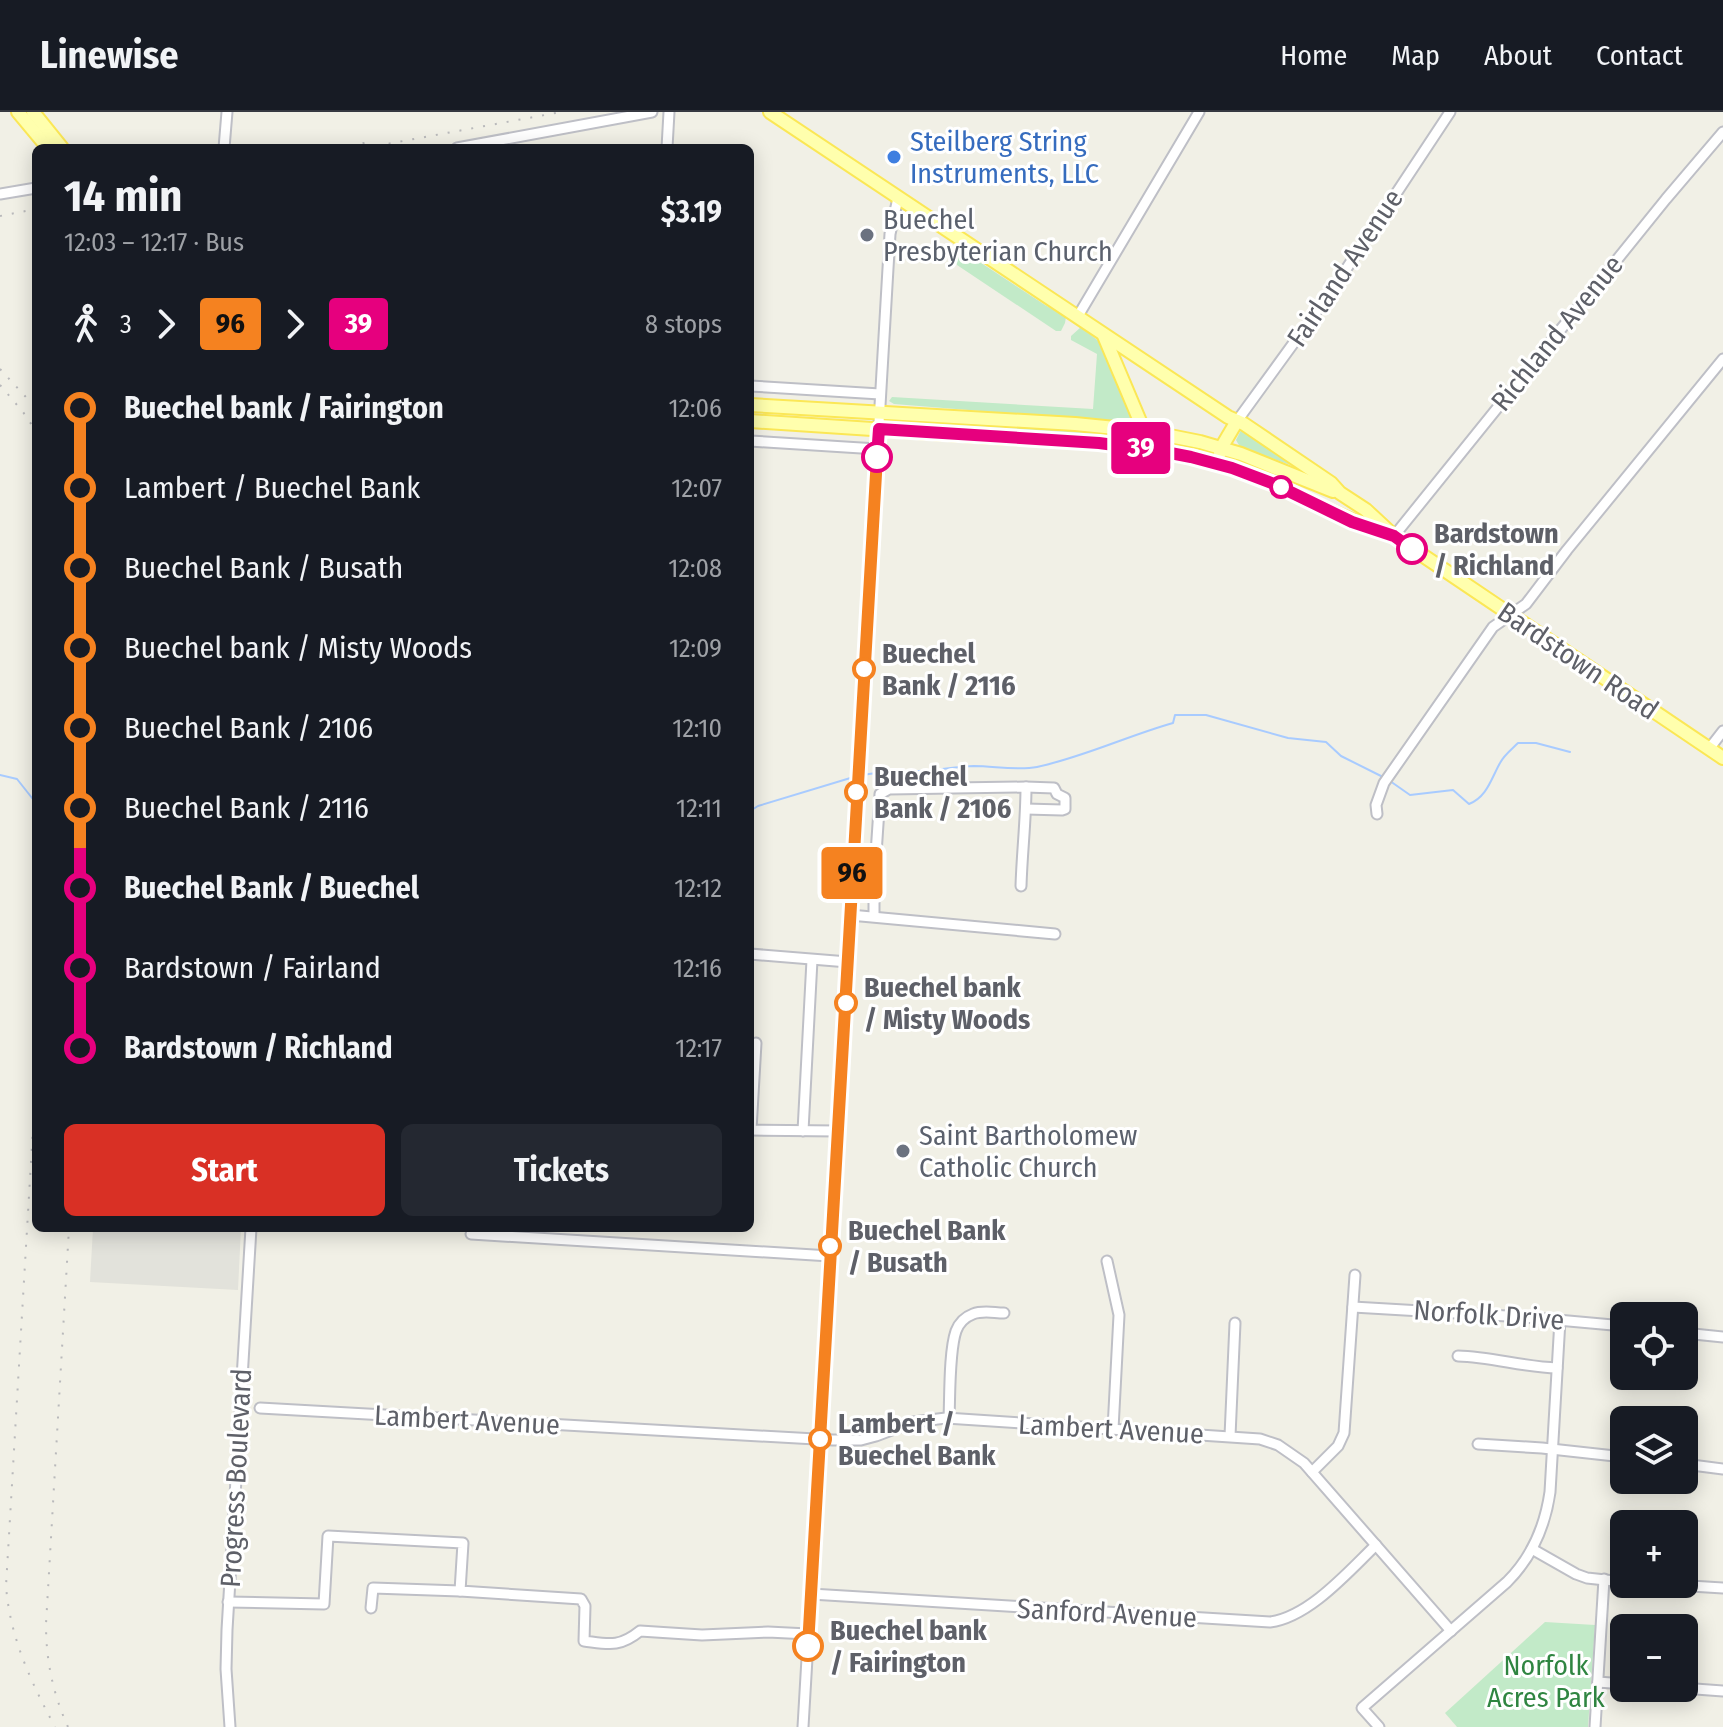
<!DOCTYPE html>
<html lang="en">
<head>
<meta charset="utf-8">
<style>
	:root { --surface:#171b24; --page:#242831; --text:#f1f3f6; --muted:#9ea1a6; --line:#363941; --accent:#d93025 }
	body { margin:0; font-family:"Fira Sans Condensed",sans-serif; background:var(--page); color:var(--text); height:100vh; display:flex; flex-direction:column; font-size:30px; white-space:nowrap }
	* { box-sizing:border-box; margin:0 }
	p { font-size:26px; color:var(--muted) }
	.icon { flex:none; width:44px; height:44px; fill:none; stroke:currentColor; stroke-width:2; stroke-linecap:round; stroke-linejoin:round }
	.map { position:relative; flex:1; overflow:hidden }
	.details { position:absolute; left:32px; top:32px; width:722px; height:1088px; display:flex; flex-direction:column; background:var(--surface); border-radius:12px; box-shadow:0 4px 20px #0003 }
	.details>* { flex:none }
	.badge { padding:0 16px; border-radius:6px; font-size:28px; line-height:52px }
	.controls { position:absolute; left:1610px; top:1190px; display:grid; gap:16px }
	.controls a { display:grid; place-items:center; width:88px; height:88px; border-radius:12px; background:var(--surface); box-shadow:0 4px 20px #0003; font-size:40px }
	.map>.badge { position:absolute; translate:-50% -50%; box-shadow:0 0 0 4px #fff }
	.legs { display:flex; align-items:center; gap:12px; height:88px; padding:0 32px; font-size:26px }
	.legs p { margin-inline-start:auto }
	.headline { display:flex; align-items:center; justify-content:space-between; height:136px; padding:0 32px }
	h1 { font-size:44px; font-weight:700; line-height:60px }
	.primary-button { display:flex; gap:16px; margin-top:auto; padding:16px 32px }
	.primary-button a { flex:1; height:92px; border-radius:12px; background:var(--accent); color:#fff; font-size:32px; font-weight:700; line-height:92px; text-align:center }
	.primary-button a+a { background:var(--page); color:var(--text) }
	ul { padding:0 32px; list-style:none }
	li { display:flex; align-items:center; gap:28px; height:80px; font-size:30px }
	li i { display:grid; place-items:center; width:12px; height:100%; margin:0 10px; background:currentColor }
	li i::after { content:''; width:20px; height:20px; margin:-10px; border:6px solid; border-radius:50%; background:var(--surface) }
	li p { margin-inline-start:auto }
	li:first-child i { background:linear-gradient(#0000 50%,currentColor 0) }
	li:last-child i { background:linear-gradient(currentColor 50%,#0000 0) }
	header { display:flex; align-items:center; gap:48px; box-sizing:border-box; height:112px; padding:0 40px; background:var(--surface); border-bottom:2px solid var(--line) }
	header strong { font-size:38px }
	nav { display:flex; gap:44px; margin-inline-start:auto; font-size:28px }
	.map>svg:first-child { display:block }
	.industrial { fill:#e2e2db }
	.green { fill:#c2eac8 }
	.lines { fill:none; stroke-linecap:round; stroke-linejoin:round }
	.stream { stroke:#a8cbff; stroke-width:2 }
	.minor-casing { stroke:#bebfc6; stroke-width:13 }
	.major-casing { stroke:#fbe756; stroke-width:16 }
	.minor { stroke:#fff; stroke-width:9 }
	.major { stroke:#ffffad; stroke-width:12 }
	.rail { stroke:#b9b9bb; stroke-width:2; stroke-dasharray:2 10; stroke-linecap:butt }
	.line-1-casing { stroke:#fff; stroke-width:18 }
	.line-2-casing { stroke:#fff; stroke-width:18 }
	.line-1 { stroke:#f58220; stroke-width:12 }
	.line-2 { stroke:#e6007e; stroke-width:12 }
	.shop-dot { fill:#3f7fe0; stroke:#fff; stroke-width:3 }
	.worship-dot { fill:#6b7280; stroke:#fff; stroke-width:3 }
	.stop-2-dot { fill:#fff; stroke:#e6007e; stroke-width:4 }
	.stop-1-dot { fill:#fff; stroke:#f58220; stroke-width:4 }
	.labels { text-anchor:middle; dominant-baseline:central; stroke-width:6; stroke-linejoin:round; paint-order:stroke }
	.shop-label { font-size:28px; fill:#366cbe; stroke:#fff; text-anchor:start }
	.worship-label { font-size:28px; fill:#5b616d; stroke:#fff; text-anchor:start }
	.street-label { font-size:28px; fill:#5e6068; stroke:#fff }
	.stop-label { font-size:28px; font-weight:bold; fill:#5e6068; stroke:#fff; text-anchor:start }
	.park-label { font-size:28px; fill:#2f8541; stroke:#fff }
</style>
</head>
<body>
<header>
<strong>Linewise</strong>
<nav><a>Home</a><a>Map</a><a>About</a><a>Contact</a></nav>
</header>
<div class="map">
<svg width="1723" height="1615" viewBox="0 0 1723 1615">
	<rect width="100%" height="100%" fill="#f1f0e6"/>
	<polygon class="industrial" points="93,1116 241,1116 238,1178 90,1170"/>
	<g class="green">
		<polygon points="960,137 1045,193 1066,205 1065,211 1061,219 1056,219 957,153 953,144 956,138"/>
		<polygon points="1081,215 1101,231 1133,307 1129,311 894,292 889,289 892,285 1093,297 1097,242 1071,228 1071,224"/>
		<path d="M899,310C962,313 1025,313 1088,317L1097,322L1094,325L898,313L894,311Z"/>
		<polygon points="1241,318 1244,318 1302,357 1240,335 1236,328"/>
		<polygon points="1545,1510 1595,1513 1588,1615 1457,1615 1445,1601"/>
	</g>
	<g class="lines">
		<g class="stream">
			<polyline points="0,663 17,667 36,691"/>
			<path d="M863,663C882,659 900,660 919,659C937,658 956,655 974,654C994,654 1017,659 1037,655C1084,645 1127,624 1173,611L1175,603H1206L1288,626L1326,630L1341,644L1385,666"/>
			<path d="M1390,669L1410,683L1453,678L1469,692C1487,685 1491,667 1500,651C1504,643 1512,637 1518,631H1536L1570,640"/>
			<polyline points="750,699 758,694 857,664"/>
		</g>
		<defs>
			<g id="minor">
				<polyline points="224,36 227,0"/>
				<polyline points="457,36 652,0"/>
				<polyline points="667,36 669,0"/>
				<polyline points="0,82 36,76"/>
				<polyline points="1078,204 1199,0"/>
				<polyline points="750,274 880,282"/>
				<polyline points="1237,309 1335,174 1450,0"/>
				<polyline points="750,329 877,337"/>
				<polyline points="1394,424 1666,87 1723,20"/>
				<polyline points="1709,637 1723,619"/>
				<polyline points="1026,675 1054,676 1057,682 1065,686 1065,697 1062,698 1026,697"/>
				<polyline points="1377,702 1376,693 1384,671 1493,515 1526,492 1567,438 1723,247"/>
				<polyline points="850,803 1055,822"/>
				<path d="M874,804V772L880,682L889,677L1026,675C1026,708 1022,740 1021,774"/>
				<polyline points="750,842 848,850"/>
				<polyline points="756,931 751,1018 838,1019"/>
				<polyline points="803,1019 812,848"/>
				<polyline points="471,1122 830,1144"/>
				<polyline points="1107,1149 1119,1203 1113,1317"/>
				<polyline points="1353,1195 1524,1205 1624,1214"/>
				<polyline points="1684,1221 1723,1225"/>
				<path d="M1458,1244C1492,1245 1523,1255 1557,1256"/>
				<polyline points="260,1296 833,1328 861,1328 876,1324 913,1310 946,1306 1260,1327 1278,1333 1304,1351 1451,1519"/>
				<path d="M949,1307C950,1284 949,1239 956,1219C959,1211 965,1205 973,1202C983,1198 994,1201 1004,1201"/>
				<polyline points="1230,1324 1235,1211"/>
				<polyline points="1478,1332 1542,1336 1624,1345"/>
				<polyline points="1684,1352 1723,1357"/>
				<polyline points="1312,1360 1338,1334 1344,1321 1355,1163"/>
				<polyline points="1532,1437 1576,1462 1587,1466 1624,1470"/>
				<polyline points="1658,1472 1723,1476"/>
				<path d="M811,1482L1270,1510C1309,1505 1348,1460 1376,1433"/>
				<path d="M228,1490L324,1492L328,1424L463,1431L460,1479L581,1487L585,1494L584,1529C608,1532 619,1536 640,1519L702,1523L768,1520L808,1522"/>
				<polyline points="371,1496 373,1476 460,1479"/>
				<polyline points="1598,1570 1624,1572"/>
				<polyline points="1682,1576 1723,1579"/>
				<polyline points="230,1615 226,1557 227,1518 251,1116"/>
				<polyline points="803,1615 890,122 898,86"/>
				<path d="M1379,1615L1362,1596L1507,1470C1532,1445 1545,1415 1550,1380L1560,1208"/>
				<polyline points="1595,1615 1604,1467"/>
			</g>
			<g id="major">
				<polyline points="18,0 48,36"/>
				<polyline points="33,0 62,36"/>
				<polyline points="770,0 1228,305 1244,312 1331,371 1340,381 1366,398 1394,424 1723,646"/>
				<polyline points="1104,224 1142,314 1148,324"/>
				<polyline points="750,293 1075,312 1145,319 1200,330 1241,342 1333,379"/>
				<path d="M750,309C831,314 913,320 994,325C1067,329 1141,330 1212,350C1273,367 1327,401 1387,422"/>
				<polyline points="1220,341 1224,331 1237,309"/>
			</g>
		</defs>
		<use href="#minor" class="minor-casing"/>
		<use href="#major" class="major-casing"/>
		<use href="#minor" class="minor"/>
		<use href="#major" class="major"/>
		<g class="rail">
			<polyline points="339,36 374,29"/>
			<polyline points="365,36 561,0"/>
			<polyline points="0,104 36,97"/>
			<polyline points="0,257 36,296"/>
			<polyline points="0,273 23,300 36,319"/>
			<path d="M36,965L6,1474C10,1526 31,1570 55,1615"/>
			<path d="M68,1615C53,1582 46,1549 46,1512L69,1116"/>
		</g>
	</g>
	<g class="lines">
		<defs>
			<polyline id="line-1" points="808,1534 877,345"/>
			<polyline id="line-2" points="877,345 879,317 1099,331 1160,339 1191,345 1232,356 1274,372 1352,410 1394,424 1412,437"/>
		</defs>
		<use href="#line-1" class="line-1-casing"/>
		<use href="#line-2" class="line-2-casing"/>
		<use href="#line-1" class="line-1"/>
		<use href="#line-2" class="line-2"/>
	</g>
	<circle class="shop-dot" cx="894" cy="45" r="8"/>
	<g class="worship-dot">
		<circle cx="867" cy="123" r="8"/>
		<circle cx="903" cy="1039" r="8"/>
	</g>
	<g class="stop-2-dot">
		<circle cx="877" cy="345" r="14"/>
		<circle cx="1281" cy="375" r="10"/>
		<circle cx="1412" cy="437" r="14"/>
	</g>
	<g class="stop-1-dot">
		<circle cx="864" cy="557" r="10"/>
		<circle cx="856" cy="680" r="10"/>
		<circle cx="846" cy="891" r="10"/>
		<circle cx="830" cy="1134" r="10"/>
		<circle cx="820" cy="1327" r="10"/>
		<circle cx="808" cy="1534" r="14"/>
	</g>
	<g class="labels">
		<g class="shop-label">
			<text x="910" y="29">Steilberg String<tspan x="910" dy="32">Instruments, LLC</tspan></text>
		</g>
		<g class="worship-label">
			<text x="883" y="107">Buechel<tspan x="883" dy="32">Presbyterian Church</tspan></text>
			<text x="919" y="1023">Saint Bartholomew<tspan x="919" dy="32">Catholic Church</tspan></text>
		</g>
		<g class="street-label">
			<text transform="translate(1345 156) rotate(-56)">Fairland Avenue</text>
			<text transform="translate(1557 221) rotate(-51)">Richland Avenue</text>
			<text transform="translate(1578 549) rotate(34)">Bardstown Road</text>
			<text transform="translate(1489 1203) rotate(4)">Norfolk Drive</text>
			<text transform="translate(467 1308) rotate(3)">Lambert Avenue</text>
			<text transform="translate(1111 1317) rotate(3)">Lambert Avenue</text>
			<text transform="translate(236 1366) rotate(-87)">Progress Boulevard</text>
			<text transform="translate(1107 1501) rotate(3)">Sanford Avenue</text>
		</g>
		<g class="stop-label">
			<text x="1434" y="421">Bardstown<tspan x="1434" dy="32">/ Richland</tspan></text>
			<text x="882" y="541">Buechel<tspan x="882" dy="32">Bank / 2116</tspan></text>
			<text x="874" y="664">Buechel<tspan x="874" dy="32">Bank / 2106</tspan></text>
			<text x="864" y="875">Buechel bank<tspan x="864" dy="32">/ Misty Woods</tspan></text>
			<text x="848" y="1118">Buechel Bank<tspan x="848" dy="32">/ Busath</tspan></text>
			<text x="838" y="1311">Lambert /<tspan x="838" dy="32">Buechel Bank</tspan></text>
			<text x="830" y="1518">Buechel bank<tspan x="830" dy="32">/ Fairington</tspan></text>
		</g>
		<g class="park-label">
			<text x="1546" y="1553">Norfolk<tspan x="1546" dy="32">Acres Park</tspan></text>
		</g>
	</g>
</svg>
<div class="controls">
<a><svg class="icon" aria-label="locate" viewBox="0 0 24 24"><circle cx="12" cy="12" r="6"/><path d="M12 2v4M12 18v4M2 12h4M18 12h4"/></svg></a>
<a><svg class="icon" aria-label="layers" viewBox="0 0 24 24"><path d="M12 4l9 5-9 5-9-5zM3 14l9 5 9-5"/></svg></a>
<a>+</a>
<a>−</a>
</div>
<b class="badge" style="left:852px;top:761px;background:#f58220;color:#111">96</b>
<b class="badge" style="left:1141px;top:336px;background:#e6007e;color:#fff">39</b>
<section class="details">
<div class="headline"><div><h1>14 min</h1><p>12:03 – 12:17 · Bus</p></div><b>$3.19</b></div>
<div class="legs"><svg class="icon" aria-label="walk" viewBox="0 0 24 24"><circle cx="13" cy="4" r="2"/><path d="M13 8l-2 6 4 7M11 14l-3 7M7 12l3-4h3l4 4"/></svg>3<svg class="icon" aria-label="forward" viewBox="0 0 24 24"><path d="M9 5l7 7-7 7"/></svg><b class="badge" style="background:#f58220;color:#111">96</b><svg class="icon" aria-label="forward" viewBox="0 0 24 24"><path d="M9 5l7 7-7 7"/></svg><b class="badge" style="background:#e6007e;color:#fff">39</b><p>8 stops</p></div>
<ul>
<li><i style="color:#f58220"></i><b>Buechel bank / Fairington</b><p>12:06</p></li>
<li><i style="color:#f58220"></i><span>Lambert / Buechel Bank</span><p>12:07</p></li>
<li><i style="color:#f58220"></i><span>Buechel Bank / Busath</span><p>12:08</p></li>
<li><i style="color:#f58220"></i><span>Buechel bank / Misty Woods</span><p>12:09</p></li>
<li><i style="color:#f58220"></i><span>Buechel Bank / 2106</span><p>12:10</p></li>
<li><i style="color:#f58220"></i><span>Buechel Bank / 2116</span><p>12:11</p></li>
<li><i style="color:#e6007e"></i><b>Buechel Bank / Buechel</b><p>12:12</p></li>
<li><i style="color:#e6007e"></i><span>Bardstown / Fairland</span><p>12:16</p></li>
<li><i style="color:#e6007e"></i><b>Bardstown / Richland</b><p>12:17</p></li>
</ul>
<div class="primary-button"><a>Start</a><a>Tickets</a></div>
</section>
</div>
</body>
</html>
